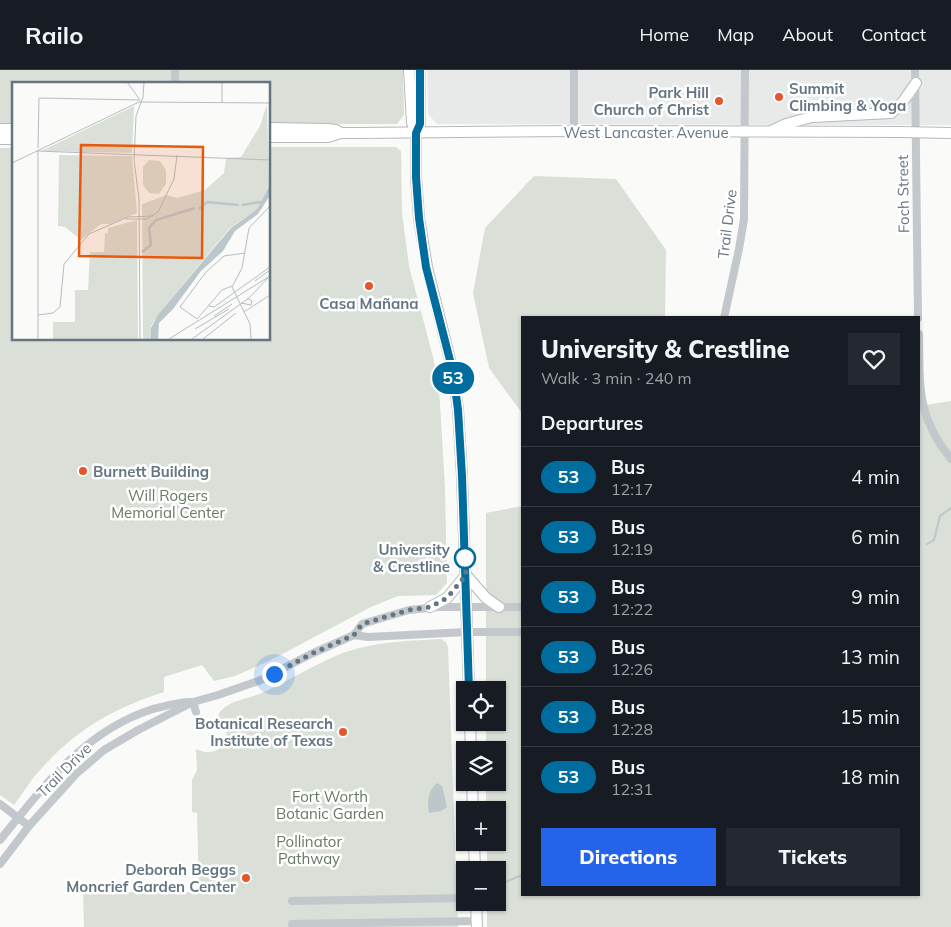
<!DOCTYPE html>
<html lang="en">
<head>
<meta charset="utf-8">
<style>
	:root { --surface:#171b24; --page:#242831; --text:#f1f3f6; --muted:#9ea1a6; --line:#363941; --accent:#2563eb }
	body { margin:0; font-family:Mulish,sans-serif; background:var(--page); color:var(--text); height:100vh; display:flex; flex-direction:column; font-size:19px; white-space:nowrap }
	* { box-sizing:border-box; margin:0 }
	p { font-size:16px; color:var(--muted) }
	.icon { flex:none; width:28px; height:28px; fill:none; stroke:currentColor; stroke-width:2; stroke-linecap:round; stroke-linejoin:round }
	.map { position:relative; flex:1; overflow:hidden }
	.side { position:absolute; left:521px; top:246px; width:399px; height:580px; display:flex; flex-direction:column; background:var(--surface); border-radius:0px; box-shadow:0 1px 4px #0004 }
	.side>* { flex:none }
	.badge { padding:0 10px; border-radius:16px; font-size:18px; line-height:32px }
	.controls { position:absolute; left:456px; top:611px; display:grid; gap:10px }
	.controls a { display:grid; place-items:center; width:50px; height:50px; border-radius:0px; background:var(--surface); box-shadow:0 1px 4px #0004; font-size:25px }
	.you { position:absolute; width:25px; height:25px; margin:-12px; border:4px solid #fff; border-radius:50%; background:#1a73e8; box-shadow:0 0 0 8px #1a73e833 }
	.map>.badge { position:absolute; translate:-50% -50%; box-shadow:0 0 0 2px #fff }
	h2 { padding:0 20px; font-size:19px; line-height:45px }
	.round { display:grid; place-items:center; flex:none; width:52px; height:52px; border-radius:0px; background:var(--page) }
	.overview { display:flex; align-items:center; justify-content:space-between; height:85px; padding:0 20px }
	h1 { font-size:24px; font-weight:800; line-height:38px }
	.cta { display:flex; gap:10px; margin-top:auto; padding:10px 20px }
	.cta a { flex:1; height:58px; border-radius:0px; background:var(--accent); color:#fff; font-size:20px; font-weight:800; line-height:58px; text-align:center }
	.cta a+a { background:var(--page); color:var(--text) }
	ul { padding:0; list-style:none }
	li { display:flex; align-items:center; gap:15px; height:60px; padding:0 20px; border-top:1px solid var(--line) }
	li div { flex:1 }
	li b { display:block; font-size:19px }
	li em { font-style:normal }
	li .badge { min-width:55px; font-weight:700; text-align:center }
	header { display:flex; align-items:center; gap:30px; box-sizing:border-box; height:70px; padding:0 25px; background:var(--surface); border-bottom:1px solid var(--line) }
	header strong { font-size:24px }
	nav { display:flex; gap:28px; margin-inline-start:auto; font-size:18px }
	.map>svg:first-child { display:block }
	.built { fill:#e8e9e9 }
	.green { fill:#dadfd7 }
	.water { fill:#bbc7cb }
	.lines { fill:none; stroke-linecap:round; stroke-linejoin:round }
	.stream { stroke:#bbc7cb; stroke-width:2 }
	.major-casing { stroke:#b5babe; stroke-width:12 }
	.minor { stroke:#c3c8cc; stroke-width:8 }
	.major { stroke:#fff; stroke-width:10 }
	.major-bridge-casing { stroke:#b5babe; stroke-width:12; stroke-linecap:butt }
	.major-bridge { stroke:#fff; stroke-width:10 }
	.line-casing { stroke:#fff; stroke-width:11 }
	.line { stroke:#006d9e; stroke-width:8 }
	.walk { stroke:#657683; stroke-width:5; stroke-dasharray:0 9 }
	.poi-dot { fill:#e4572e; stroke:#fff; stroke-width:2 }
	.stop-dot { fill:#fff; stroke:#006d9e; stroke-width:2.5 }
	.labels { text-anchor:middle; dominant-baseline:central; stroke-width:5; stroke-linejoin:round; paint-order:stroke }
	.poi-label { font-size:15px; font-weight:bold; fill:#657683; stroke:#fff; text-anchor:end }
	.street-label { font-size:15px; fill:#657683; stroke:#fff }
	.park-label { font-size:15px; fill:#687a64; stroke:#fff }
	.stop-label { font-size:15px; font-weight:bold; fill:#657683; stroke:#fff; text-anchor:end }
	.inset-river { fill:none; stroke:#bbc7cb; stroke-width:2.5 }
	.inset-road { fill:none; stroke:#b5bdc2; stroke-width:1 }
	.view { fill:#e8590c; fill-opacity:0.15; stroke:#e8590c; stroke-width:2.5 }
	.inset-edge { fill:none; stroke:#657683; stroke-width:2.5 }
</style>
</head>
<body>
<header>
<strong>Railo</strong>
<nav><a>Home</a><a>Map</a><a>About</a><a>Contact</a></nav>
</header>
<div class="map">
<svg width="951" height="857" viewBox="0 0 951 857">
	<rect width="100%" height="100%" fill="#fafaf8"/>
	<polygon class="built" points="427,0 951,0 951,55 437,54 428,44"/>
	<g class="green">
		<polygon points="0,0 403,0 404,45 397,54 269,54 269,14 14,14 14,54 0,54"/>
		<path d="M269,77H396L401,81L402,142L409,196L433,287L439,318L445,417L447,513L436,525L398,526L371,537L271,590L235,606L214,611L202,595L164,607V622C114,638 77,659 42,698C31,709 23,723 14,735L0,725V78H14V269H269Z"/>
		<polygon points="534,106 616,109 666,180 665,247 522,248 522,343 489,298 473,223 485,158"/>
		<polygon points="951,331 951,857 487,857 487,833 498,832 498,800 487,800 487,773 498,772 498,740 486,740 486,713 498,712 498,680 486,680 486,653 498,652 498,620 486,620 486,443 522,436 522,825 919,825 919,336"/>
		<path d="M441,569L446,572L448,577L458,857H84L83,822H199L197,743L192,742V710L197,700L196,679C210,687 231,679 226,660C224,655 220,652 218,646C224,630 250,629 264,622C286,612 307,599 329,589C364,572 403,571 441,569Z"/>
	</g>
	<path class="water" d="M437,713L442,716L447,737L441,741L429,743C427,731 428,720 437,713Z"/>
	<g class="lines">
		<g class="stream">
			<polyline points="927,474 934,470 940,446 951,438"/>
			<polyline points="498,815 522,805"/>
		</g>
		<defs>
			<g id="major">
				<polyline points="409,0 412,53 416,63"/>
				<polyline points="420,0 420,54 416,63 416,107 419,148 427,197 453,302 458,340 462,406 469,620"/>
				<polyline points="269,58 327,59 336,60 341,63 358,63 574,61 900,62"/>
				<polyline points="0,59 14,59"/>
				<polyline points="771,61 786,54 812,47 891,43 902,33 916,13"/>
				<polyline points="269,67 328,67 341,63"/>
				<polyline points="0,69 14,69"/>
				<polyline points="466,505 486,528 499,537"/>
				<polyline points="430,537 447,528 466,505"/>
				<polyline points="470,652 471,680"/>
				<polyline points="472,712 473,740"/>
				<polyline points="474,772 475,800"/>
				<polyline points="476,832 477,857"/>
			</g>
		</defs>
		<use href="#major" class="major-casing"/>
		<g class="minor">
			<polyline points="574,0 574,61"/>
			<polyline points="915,0 918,248"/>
			<polyline points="175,14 175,0"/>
			<polyline points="724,248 739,179 744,149 745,0"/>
			<path d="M919,264C920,316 916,346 951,389"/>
			<polyline points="354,565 368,567 467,562 522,562"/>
			<polyline points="193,632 196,642"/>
			<polyline points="0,734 29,756"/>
			<path d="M0,770C43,717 85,660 153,639C165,636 178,632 191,632"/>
			<polyline points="0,794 29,756 76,704 104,680 138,660 193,632 218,625 261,610 311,584 354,565 362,554 409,540 438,537 522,537"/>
			<polyline points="292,831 465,828"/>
			<polyline points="292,854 476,851"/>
		</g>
		<use href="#major" class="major"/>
		<defs>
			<polyline id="major-bridge" points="900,62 951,63"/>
		</defs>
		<use href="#major-bridge" class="major-bridge-casing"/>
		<use href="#major-bridge" class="major-bridge"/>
	</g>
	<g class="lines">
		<defs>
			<polyline id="line" points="420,0 420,54 416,63 416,107 419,148 426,197 453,302 458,340 462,406 469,620"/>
		</defs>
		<use href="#line" class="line-casing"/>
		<use href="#line" class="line"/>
		<polyline class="walk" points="274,604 311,584 354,565 362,554 409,540 430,537 447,528 466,505 465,488"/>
	</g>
	<g class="poi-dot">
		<circle cx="779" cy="27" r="5"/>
		<circle cx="719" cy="31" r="5"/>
		<circle cx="369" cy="216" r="5"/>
		<circle cx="83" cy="401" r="5"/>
		<circle cx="343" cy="662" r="5"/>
		<circle cx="246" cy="808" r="5"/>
	</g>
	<circle class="stop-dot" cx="465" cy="488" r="10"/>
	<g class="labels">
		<g class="poi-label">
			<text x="789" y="18" text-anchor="start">Summit<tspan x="789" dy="17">Climbing &amp; Yoga</tspan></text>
			<text x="709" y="22">Park Hill<tspan x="709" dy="17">Church of Christ</tspan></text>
			<text x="369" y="233" text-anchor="middle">Casa Mañana</text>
			<text x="93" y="401" text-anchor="start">Burnett Building</text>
			<text x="333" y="653">Botanical Research<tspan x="333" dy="17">Institute of Texas</tspan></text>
			<text x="236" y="799">Deborah Beggs<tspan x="236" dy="17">Moncrief Garden Center</tspan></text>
		</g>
		<g class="street-label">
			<text x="646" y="62">West Lancaster Avenue</text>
			<text transform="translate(903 124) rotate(-91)">Foch Street</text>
			<text transform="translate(727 154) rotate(-83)">Trail Drive</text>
			<text transform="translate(64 700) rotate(-45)">Trail Drive</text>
		</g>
		<g class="park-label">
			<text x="168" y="425">Will Rogers<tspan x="168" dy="17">Memorial Center</tspan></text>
			<text x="330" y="726">Fort Worth<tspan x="330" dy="17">Botanic Garden</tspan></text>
			<text x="309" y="771">Pollinator<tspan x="309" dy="17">Pathway</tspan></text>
		</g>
		<g class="stop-label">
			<text x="450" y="479">University<tspan x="450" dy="17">&amp; Crestline</tspan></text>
		</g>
	</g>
	<g transform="translate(12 12)">
		<rect width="258" height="258" fill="#fafaf8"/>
		<path d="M255,22L257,103L245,127L217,147L145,234L139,244V257H131L130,122L155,113L165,116L193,108L212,91L214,76L229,75L248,44ZM122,24L120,71L29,69ZM47,73L120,74L125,131L98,142H89L69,158L53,145L46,144ZM137,78L148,79L154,88V102L147,112L137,111L131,103V85ZM125,138L126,257H41V240H63V208H76L78,170H92L93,151H96V146Z" fill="#dadfd7"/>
		<path d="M257,104V115L246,132L223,149L211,169L189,189L161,227L147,241L146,257H139V246L145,234L218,147L245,127Z" fill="#bbc7cb"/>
		<path class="inset-river" d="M230,123L249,120M187,127L195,120L227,123M130,170L139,163L137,146L144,138L183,126"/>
		<path class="inset-road" d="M115,0L128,18M210,20V0M26,66L27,16L128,18M26,68V257M25,69L258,78M0,81L127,20L258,21M114,137H135L146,130L162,97L165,73M243,199L258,188M220,204L210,208L185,237L168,225L194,190L212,174L233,171M216,215L258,185M229,221L239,223L240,219L235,216M197,224L202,225L216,215M232,230L258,213M26,233L41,231L48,225L52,182L77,152L116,135L141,134M202,234L220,222M183,247L217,227M128,257L127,117L122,78L124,34L131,15L132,0M157,257L258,194M180,257L237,216L256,196M191,257L224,231M239,257L238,242L220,205L230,186L237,146L258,124"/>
		<path class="view" d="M69,63L191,65L190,176L67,174Z"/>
		<rect width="258" height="258" class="inset-edge"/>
	</g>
</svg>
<div class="controls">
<a><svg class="icon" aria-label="locate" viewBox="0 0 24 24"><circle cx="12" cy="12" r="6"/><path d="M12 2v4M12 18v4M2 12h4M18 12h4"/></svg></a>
<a><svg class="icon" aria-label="layers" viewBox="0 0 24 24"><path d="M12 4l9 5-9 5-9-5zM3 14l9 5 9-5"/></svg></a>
<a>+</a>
<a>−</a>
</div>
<div class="you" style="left:274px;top:604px"></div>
<b class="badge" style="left:453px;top:308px;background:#006d9e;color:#fff">53</b>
<section class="side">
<div class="overview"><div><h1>University &amp; Crestline</h1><p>Walk · 3 min · 240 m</p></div><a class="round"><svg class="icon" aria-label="heart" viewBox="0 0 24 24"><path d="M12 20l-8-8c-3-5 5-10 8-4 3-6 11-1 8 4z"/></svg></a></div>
<h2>Departures</h2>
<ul>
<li><span class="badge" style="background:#006d9e;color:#fff">53</span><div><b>Bus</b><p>12:17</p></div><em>4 min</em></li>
<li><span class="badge" style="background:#006d9e;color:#fff">53</span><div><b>Bus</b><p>12:19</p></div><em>6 min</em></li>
<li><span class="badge" style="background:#006d9e;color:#fff">53</span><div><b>Bus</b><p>12:22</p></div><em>9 min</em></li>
<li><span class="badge" style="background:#006d9e;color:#fff">53</span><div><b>Bus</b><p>12:26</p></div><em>13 min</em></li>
<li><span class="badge" style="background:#006d9e;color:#fff">53</span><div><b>Bus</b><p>12:28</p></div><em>15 min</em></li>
<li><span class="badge" style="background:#006d9e;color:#fff">53</span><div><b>Bus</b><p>12:31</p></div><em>18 min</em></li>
</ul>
<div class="cta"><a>Directions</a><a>Tickets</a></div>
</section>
</div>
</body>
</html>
